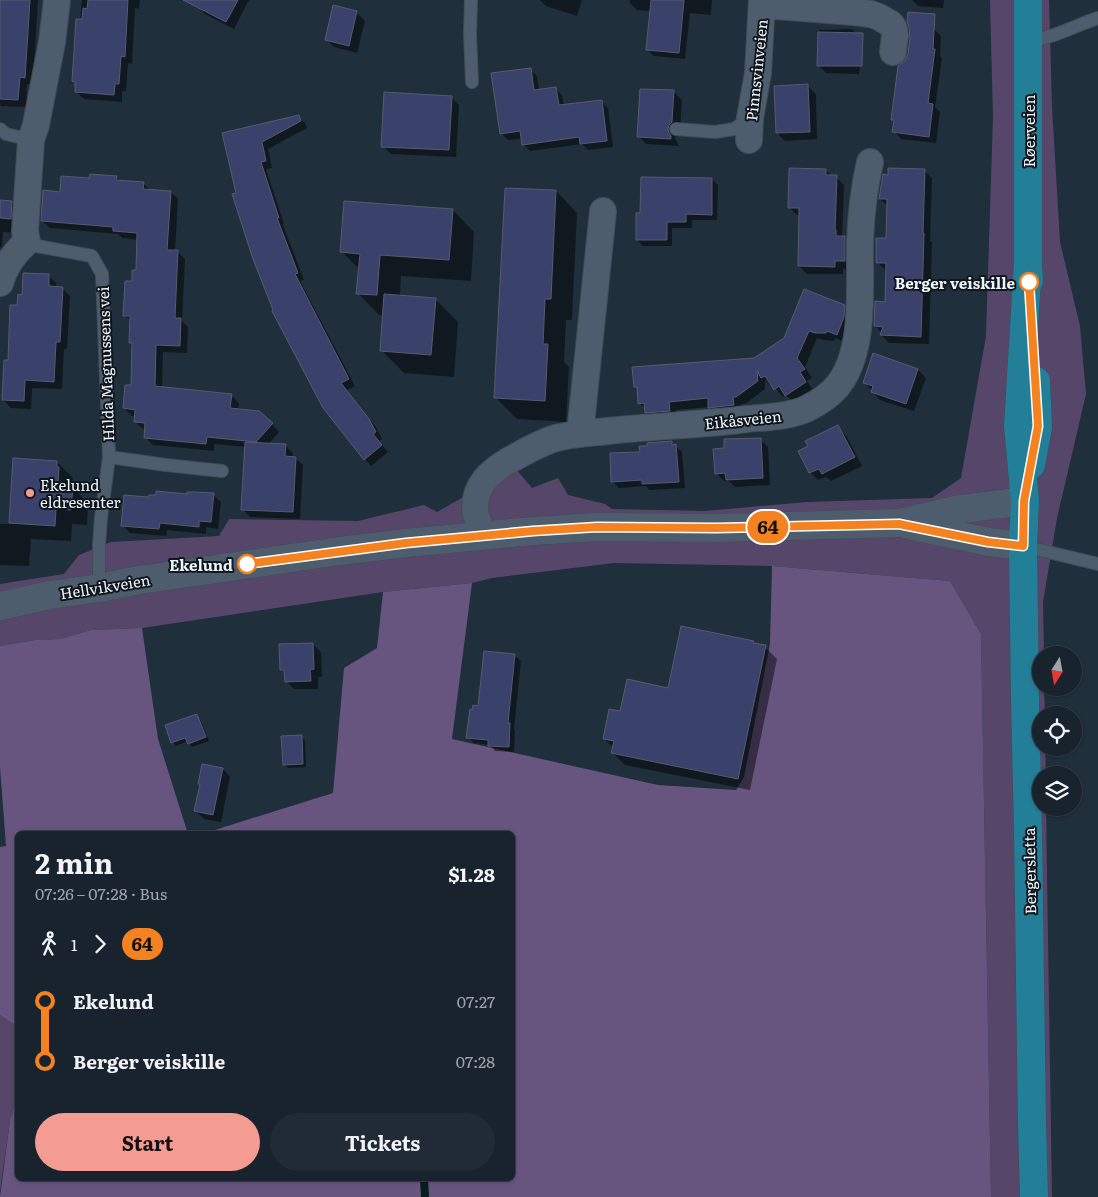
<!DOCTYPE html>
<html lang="en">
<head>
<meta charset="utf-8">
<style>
	:root { --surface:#18232d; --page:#212b35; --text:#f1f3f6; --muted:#9fa4aa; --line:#364049; --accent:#f59c92 }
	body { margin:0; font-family:Literata,serif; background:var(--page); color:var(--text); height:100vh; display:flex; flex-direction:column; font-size:19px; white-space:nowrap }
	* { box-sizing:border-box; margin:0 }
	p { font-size:16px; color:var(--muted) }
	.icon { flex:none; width:28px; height:28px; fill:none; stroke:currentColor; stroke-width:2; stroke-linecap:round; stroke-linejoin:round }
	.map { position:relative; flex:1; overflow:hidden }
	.drawer { position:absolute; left:15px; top:831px; width:500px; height:350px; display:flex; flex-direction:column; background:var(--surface); border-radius:8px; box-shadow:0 1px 4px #0004,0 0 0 1px var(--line) }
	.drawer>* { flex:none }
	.badge { padding:0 10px; border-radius:16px; font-size:18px; line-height:32px }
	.needle { width:32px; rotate:191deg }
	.buttons { position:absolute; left:1032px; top:646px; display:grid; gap:10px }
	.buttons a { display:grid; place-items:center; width:50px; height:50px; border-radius:50%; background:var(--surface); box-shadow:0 1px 4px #0004,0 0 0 1px var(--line); font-size:25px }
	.map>.badge { position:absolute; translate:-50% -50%; box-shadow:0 0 0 2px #fff }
	.legs { display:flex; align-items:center; gap:8px; height:55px; padding:0 20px; font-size:16px }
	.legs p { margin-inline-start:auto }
	.headline { display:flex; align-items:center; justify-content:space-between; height:85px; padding:0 20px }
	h1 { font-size:28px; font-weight:700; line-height:38px }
	.cta { display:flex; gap:10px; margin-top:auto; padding:10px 20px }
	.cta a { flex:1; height:58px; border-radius:30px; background:var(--accent); color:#111; font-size:20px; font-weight:700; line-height:58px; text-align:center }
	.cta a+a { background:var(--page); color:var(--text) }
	ul { padding:0 20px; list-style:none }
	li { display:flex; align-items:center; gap:18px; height:60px; font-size:19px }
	li i { display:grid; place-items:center; width:8px; height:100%; margin:0 6px; background:currentColor }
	li i::after { content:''; width:12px; height:12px; margin:-6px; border:4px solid; border-radius:50%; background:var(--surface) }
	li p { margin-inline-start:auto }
	li:first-child i { background:linear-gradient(#0000 50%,currentColor 0) }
	li:last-child i { background:linear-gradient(currentColor 50%,#0000 0) }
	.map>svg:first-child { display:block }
	.green { fill:#56476a }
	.forest { fill:#675580 }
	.shadow { fill:#0007 }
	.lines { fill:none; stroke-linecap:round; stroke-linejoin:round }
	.stream { stroke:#081e1d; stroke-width:8 }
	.building { fill:#3a416a; stroke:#575b6e }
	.service-casing { stroke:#404c57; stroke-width:14 }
	.minor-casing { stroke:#404c57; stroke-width:28 }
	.secondary-casing { stroke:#404c57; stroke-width:29 }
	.primary-casing { stroke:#404c57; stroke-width:29 }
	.service { stroke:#4e5d6d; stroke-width:12 }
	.minor { stroke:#4e5d6d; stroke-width:26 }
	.secondary { stroke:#4e5d6d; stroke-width:28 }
	.primary { stroke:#237f98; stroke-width:28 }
	.line-1-casing { stroke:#fff; stroke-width:11 }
	.line-1 { stroke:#f58220; stroke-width:8 }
	.stop-1-dot { fill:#fff; stroke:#f58220; stroke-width:2.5 }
	.poi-dot { fill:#f59c92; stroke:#10161c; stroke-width:2 }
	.labels { text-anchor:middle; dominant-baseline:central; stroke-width:4; stroke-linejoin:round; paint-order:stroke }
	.street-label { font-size:15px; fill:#eef6fd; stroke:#10161c }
	.stop-label { font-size:15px; font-weight:bold; fill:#eef6fd; stroke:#10161c; text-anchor:end }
	.poi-label { font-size:15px; fill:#eef6fd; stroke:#10161c; text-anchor:start }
</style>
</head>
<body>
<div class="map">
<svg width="1098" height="1197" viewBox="0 0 1098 1197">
	<rect width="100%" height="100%" fill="#202f3c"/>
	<g class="green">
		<polygon points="990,0 1049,0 1052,107 1060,242 1080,326 1086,394 1057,518 1043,602 1044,655 1041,655 1041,688 1044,688 1045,715 1041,715 1041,748 1045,748 1046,775 1041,775 1041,808 1046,808 1052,1197 991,1197 981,634 950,581 772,566 614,563 492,578 472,583 383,592 142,628 91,630 60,639 35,640 0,646 0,584 64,574 79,555 111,542 219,536 229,519 358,521 424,505 437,512 515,468 532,488 558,478 568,495 605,504 612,509 705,511 807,502 932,498 961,478 986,336 993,117"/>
		<polygon points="0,1015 18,1026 17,1098 10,1120 0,1191"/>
	</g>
	<g class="forest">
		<polygon points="772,566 950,581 981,634 991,1197 0,1197 10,1120 17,1098 18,1179 512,1179 512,834 202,834 333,793 344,668 377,648 383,592 472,583 452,739 658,785 736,790 744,777 770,644"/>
		<polygon points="142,628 158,739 188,834 18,834 17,1026 0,1015 0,847 6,846 0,767 0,646 35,640 60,639 91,630"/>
	</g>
	<g class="shadow">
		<polygon points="0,0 38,0 33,85 27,84 26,107 1,106 0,104"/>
		<polygon points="82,0 140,0 139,9 135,8 132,64 128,63 126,91 122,91 122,102 84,99 76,92 77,84 74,81"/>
		<polygon points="200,0 249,0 234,29 205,14 197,6"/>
		<polygon points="540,0 582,0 577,16 546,6"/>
		<polygon points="630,0 712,0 711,15 690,13 685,59 654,56 647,49 651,11 637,10 630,3"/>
		<polygon points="912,0 944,0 943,8 918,6"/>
		<polygon points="334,7 357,13 365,21 357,53 334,47 326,39"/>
		<polygon points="933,28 941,36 940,56 942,58 935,107 940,112 936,143 901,139 894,131 895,122 892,119 906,62"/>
		<polygon points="852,29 863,42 859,74 826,73 818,65 819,30"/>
		<polygon points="530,69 537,76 539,90 555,88 562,95 564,106 601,101 608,108 613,147 588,150 582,144 530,151 523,144 522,139 508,140 501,133"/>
		<polygon points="808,86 816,94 817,139 785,141 777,133"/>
		<polygon points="674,92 682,100 680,130 677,133 675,138 679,146 646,144 638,136"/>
		<polygon points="451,97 459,105 456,157 391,154 383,146"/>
		<polygon points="298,116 305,123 307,128 268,149 272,168 266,169 284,224 283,225 304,280 300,281 355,386 346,391 376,427 382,439 379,441 388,452 371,466 365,459 237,194 223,134"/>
		<polygon points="826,170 832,176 836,177 844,185 842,238 845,238 853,246 852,269 843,269 843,274 807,274 799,266 800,215 797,215 789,207"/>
		<polygon points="924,170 932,178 930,241 932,242 929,344 889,343 881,335 882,333 875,326 886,303 887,270 885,270 877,262 887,239 888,206 880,199"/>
		<polygon points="116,177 122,182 143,183 151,191 171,192 178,199 175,251 177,251 185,259 182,321 188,327 187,353 163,352 162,388 231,395 239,403 238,410 272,424 279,432 268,445 285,445 293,453 292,458 295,458 303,465 300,519 250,517 242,509 246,447 214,444 214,451 153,445 145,437 146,429 143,429 135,422 136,416 132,416 124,408 132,386 133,346 130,343 131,321 124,315 133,282 137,272 138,240 122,238 118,234 50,228 42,221 61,193 91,179"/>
		<polygon points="712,179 718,185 717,220 692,220 692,228 672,228 672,246 643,246 637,240 641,214"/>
		<polygon points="556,191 577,213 572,320 566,320 564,362 569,367 566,422 517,419 496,398"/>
		<polygon points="0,201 11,202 19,210 15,233 3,232 2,247 0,247"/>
		<polygon points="453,210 474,232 471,281 401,276 400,296 435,299 458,322 454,377 404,373 381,350 384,315 379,315 358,293 360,270 342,252"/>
		<polygon points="49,276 56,283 56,288 62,288 70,296 67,349 64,349 62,389 32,388 31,409 11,408 3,400 19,307 23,296"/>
		<polygon points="844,306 852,314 845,342 835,338 834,341 824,340 817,338 805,367 812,378 807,381 813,390 794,403 786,395 783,397 772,384 770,385 765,380 765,389 745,404 741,404 742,413 718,415 709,407 676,410 677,418 654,420 646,412 646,409 639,403 639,390 635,386 754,359"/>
		<polygon points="874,355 918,370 926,378 914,411 880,400 864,382"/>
		<polygon points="839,429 847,437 862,466 831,481 826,477 818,480 810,472 800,451"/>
		<polygon points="760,439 768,447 770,485 735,487 729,481 724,481 716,473 726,450"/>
		<polygon points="671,442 682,452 685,488 649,490 646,486 619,488 612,481 641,453"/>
		<polygon points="57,462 73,478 72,483 74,485 74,489 88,503 87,525 72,524 71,541 31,539 29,566 0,565 0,524 12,524 10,522"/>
		<polygon points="188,495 213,495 221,502 218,529 206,527 206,534 167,530 166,536 130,533 122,525 150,498"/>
		<polygon points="753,642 756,645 765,647 777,659 750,790 625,765 613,753 614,748 604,739 621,713 669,689"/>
		<polygon points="313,644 321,652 322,677 318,677 318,689 294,689 286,681 286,674 282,670"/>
		<polygon points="514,655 521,661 514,729 515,730 514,752 495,751 490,745 474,743 468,737 479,707"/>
		<polygon points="196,715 200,719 209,741 192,747 188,741 176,746 172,742"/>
		<polygon points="301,737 305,740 306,767 288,768 284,764"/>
		<polygon points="223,769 230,777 221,822 204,819 196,811 201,785 199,784"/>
	</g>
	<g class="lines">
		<polyline class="stream" points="424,1179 425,1197"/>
	</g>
	<g class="building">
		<polygon points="0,0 30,0 25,78 20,77 18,100 0,99"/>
		<polygon points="88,0 128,0 125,57 121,56 119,84 115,84 114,95 75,92 75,82 72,81 76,19 82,19 83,8 87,9"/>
		<polygon points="183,0 238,0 226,22"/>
		<polygon points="651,0 684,0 679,53 646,50"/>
		<polygon points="333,5 357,11 349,46 325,40"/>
		<polygon points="908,12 935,14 933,49 935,49 928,103 933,104 929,137 892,132 894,120 891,120 898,66 905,61 908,54 910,38 909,27 907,21"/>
		<polygon points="818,32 863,33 862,66 817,66"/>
		<polygon points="531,68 534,90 556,87 559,105 602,100 607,141 580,144 579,137 522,145 520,131 500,134 491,73"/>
		<polygon points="808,84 810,132 776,133 774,86"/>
		<polygon points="640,89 674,90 672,122 669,125 668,129 669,133 671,136 671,139 637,137"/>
		<polygon points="384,92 452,96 449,150 381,147"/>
		<polygon points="299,115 301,121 262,142 266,161 261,162 279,218 277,218 298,273 295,274 349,379 341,383 369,419 376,432 373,434 382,445 364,460 323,408 272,311 273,310 253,259 232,194 236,193 222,133"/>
		<polygon points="789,168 826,169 826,175 837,175 835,230 836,230 836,236 845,236 845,261 835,261 835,267 798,266 799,208 788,208"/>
		<polygon points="888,168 925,169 923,233 924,233 921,337 880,335 883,327 874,326 875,301 885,302 886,263 876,263 876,238 886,238 887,199 879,199 883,174 888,175"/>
		<polygon points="90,174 117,176 116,180 144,182 143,189 171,191 167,250 178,250 175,318 181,318 180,346 156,345 155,386 232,394 230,408 259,411 273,423 256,442 207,437 206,444 144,438 145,423 134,422 135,410 123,408 125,385 131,385 132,343 129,343 130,316 123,316 125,281 132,281 132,270 136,270 137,233 113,231 113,227 41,221 43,190 60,192 61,176 89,178"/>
		<polygon points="641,177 712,178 712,215 686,214 686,222 667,222 667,240 636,240 636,213 640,213"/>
		<polygon points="505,188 556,190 551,299 545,299 543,344 548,344 545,401 494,398"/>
		<polygon points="0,200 12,201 11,219 0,218"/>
		<polygon points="344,201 453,209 449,260 380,255 377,295 356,294 360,254 340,252"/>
		<polygon points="23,273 49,274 49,286 63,287 60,342 56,342 54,382 25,380 24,401 2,400 4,360 8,360 10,305 17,305 18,294 22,295"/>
		<polygon points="804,289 845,305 844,317 837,335 827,331 826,333 815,333 809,331 797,358 805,369 800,372 806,382 785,396 779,386 774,390 765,376 761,378 757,371 758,381 736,397 733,397 734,405 708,408 708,398 669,402 670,411 645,413 644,403 638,404 637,387 634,387 632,367 754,358 784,338"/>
		<polygon points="384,294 436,298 431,355 380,351"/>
		<polygon points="873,353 918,369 906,404 871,392 873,386 863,383"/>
		<polygon points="838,425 855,457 822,474 819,469 809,473 798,451 808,446 805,441"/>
		<polygon points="761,438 763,478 726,480 725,473 715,474 713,449 724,448 724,439"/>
		<polygon points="672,441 672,445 676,444 679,482 642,484 642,480 611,482 610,453 640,452 639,446 647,446 647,443"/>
		<polygon points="245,442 286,444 285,456 296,457 293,512 241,510"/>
		<polygon points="13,458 57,461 57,467 59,467 58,485 73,486 71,510 56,509 55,526 9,523"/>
		<polygon points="156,491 187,494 187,492 194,492 214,493 211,522 199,521 199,527 160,523 159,529 121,526 124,495 148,497 149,495 156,495"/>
		<polygon points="681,626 754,641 753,643 766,645 738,779 611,753 614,741 603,739 609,709 620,711 627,679 668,688"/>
		<polygon points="313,643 314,669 310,670 311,681 285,682 284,670 280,670 279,644"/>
		<polygon points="484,651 515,654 508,723 510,723 509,747 488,746 488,740 466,738 470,709 472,710 473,705 478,706"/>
		<polygon points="197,714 206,737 188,744 185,738 171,743 165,725"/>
		<polygon points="302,735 303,764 283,765 281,736"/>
		<polygon points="202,764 223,768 213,815 194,811 200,784 198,784"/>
	</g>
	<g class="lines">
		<defs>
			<g id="service">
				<polyline points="471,0 470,34 472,82"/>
				<path d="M1028,41C1054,38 1074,26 1098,18"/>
				<polyline points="0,129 6,134 31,140"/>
				<polyline points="676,129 715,132 734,129 750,118"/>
				<polyline points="27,242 31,245 92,256 102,274 109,457 101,518 99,545 99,588"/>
				<polyline points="109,457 166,465 222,471"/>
				<polyline points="1023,546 1098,564"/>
			</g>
			<g id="minor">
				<polyline points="762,5 854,12 871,14 879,17 891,24 894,29 895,36 893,52"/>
				<polyline points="749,140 750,118 758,73 762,0"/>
				<path d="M0,283C5,266 14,253 27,242L25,231L31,140L36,125L52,42L57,0"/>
				<polyline points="580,434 603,211"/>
				<path d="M483,536C481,528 475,517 475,508C475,485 490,472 508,461C523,453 539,443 556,438C573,434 591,433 608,431C654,426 701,425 747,419C766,417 788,417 806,409C818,403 831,395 839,384C866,349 859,284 860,241C861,215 864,188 870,162"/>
			</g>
			<g id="secondary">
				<polyline points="908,525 989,542 1023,546"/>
				<polyline points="0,606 50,595 99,588 139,580 340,551 406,543 533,531 597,527 716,528 899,523 954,510 1025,501"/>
			</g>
			<g id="primary">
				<polyline points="1028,0 1028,262 1029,281"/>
				<polyline points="1028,262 1018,426 1025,501 1023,546 1025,701 1028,831 1032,1123 1034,1197"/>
				<polyline points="1031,465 1038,427 1036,381"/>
			</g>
		</defs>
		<use href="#service" class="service-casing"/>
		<use href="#minor" class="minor-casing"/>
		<use href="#secondary" class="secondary-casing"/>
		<use href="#primary" class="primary-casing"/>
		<use href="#service" class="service"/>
		<use href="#minor" class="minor"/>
		<use href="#secondary" class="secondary"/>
		<use href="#primary" class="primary"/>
	</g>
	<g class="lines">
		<defs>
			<polyline id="line-1" points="247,564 406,543 533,531 597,527 716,528 899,524 988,542 1023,546 1024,501 1038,426 1029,282"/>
		</defs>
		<use href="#line-1" class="line-1-casing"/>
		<use href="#line-1" class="line-1"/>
	</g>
	<g class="stop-1-dot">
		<circle cx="1029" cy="282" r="9"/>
		<circle cx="247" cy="564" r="9"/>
	</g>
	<circle class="poi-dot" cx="30" cy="493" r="5"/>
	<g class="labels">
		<g class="street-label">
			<text transform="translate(756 70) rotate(-84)">Pinnsvinveien</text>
			<text transform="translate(1028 131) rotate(-90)">Røerveien</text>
			<text transform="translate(105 364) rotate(-92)">Hilda Magnussens vei</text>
			<text transform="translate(743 419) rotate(-6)">Eikåsveien</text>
			<text transform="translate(105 586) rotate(-9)">Hellvikveien</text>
			<text transform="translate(1029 871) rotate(-91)">Bergersletta</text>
		</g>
		<g class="stop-label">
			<text x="1015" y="282">Berger veiskille</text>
			<text x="233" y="564">Ekelund</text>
		</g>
		<g class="poi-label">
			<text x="40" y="484">Ekelund<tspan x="40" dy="17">eldresenter</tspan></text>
		</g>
	</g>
</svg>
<div class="buttons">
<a><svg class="needle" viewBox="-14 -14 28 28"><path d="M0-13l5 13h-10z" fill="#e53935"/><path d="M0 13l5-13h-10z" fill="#9fa4aa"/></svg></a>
<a><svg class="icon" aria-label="locate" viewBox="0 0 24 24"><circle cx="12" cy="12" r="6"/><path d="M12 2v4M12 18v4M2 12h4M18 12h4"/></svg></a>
<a><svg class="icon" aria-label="layers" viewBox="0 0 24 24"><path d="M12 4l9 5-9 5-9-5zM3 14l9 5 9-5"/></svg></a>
</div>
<b class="badge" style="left:768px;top:527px;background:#f58220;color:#111">64</b>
<section class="drawer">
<div class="headline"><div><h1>2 min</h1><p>07:26 – 07:28 · Bus</p></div><b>$1.28</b></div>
<div class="legs"><svg class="icon" aria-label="walk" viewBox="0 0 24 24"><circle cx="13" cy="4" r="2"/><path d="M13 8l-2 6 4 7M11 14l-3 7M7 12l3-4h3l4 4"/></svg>1<svg class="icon" aria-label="forward" viewBox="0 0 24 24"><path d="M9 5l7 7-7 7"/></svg><b class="badge" style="background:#f58220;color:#111">64</b></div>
<ul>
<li><i style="color:#f58220"></i><b>Ekelund</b><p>07:27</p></li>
<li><i style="color:#f58220"></i><b>Berger veiskille</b><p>07:28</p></li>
</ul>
<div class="cta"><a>Start</a><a>Tickets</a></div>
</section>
</div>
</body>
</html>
